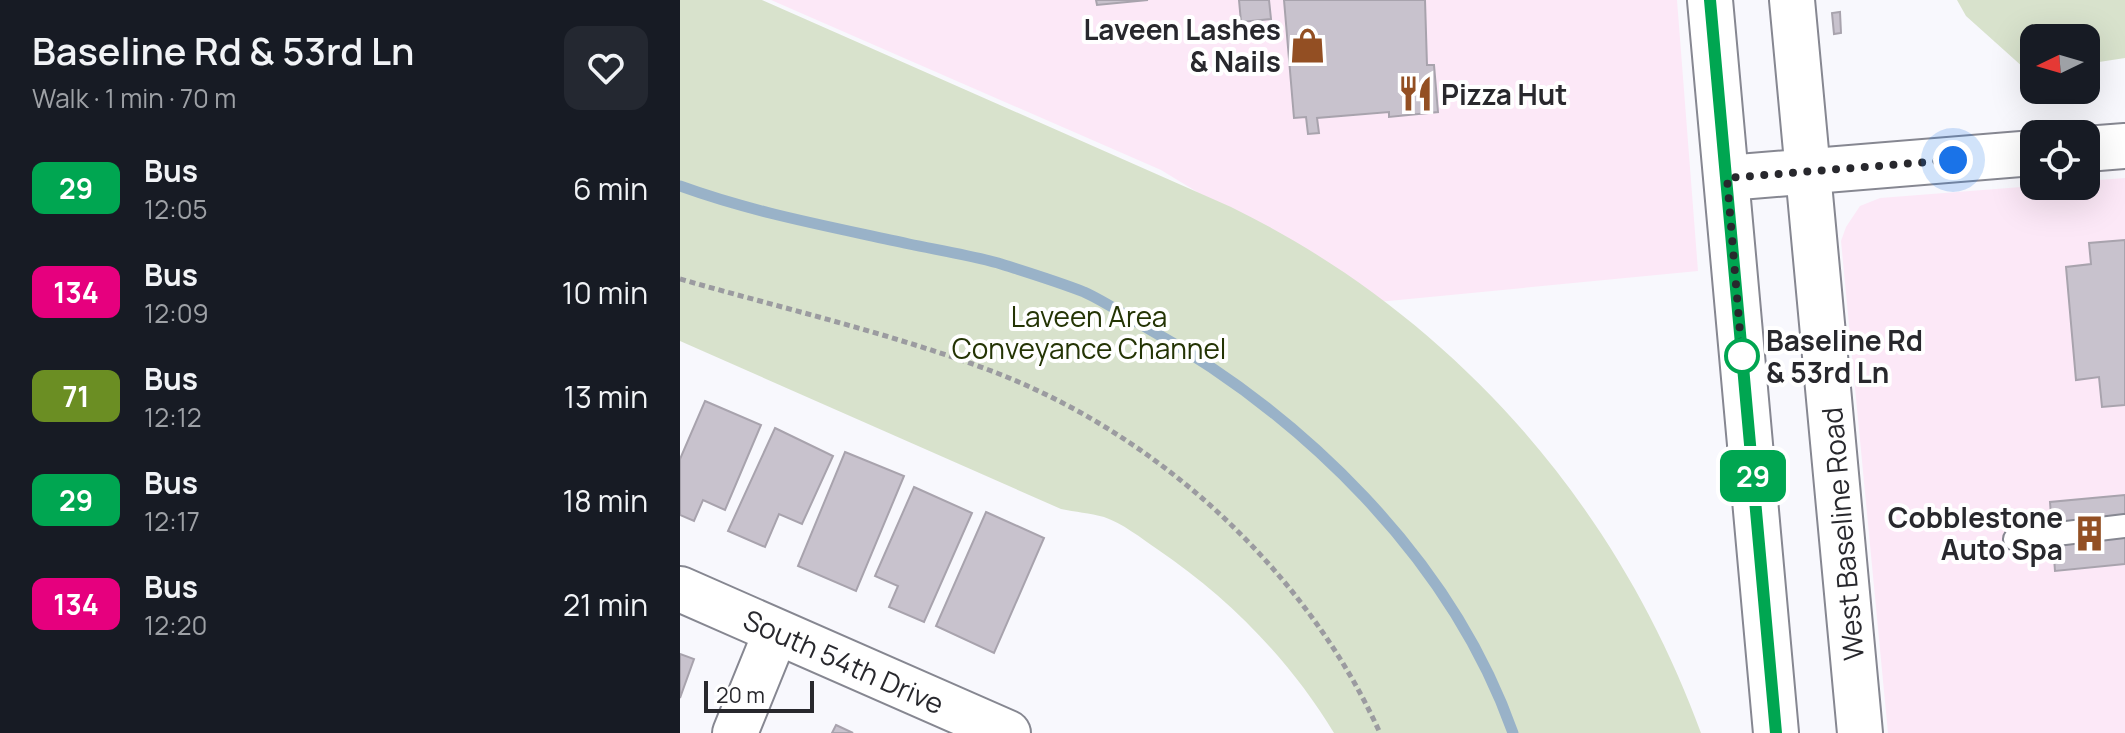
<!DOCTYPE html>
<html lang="en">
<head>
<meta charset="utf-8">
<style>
	:root { --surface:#171b24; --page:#242831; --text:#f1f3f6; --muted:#9ea1a6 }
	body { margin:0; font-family:Manrope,sans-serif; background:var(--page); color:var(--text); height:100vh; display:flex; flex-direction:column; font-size:30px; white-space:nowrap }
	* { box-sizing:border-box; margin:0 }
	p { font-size:26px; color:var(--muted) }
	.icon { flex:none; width:44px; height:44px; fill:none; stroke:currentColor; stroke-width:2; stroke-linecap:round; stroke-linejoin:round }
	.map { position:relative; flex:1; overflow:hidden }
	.sheet { display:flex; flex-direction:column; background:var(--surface); width:680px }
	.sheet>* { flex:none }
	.badge { padding:0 16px; border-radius:12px; font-size:28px; line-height:52px }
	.needle { width:52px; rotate:265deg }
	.controls { position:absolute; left:1340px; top:24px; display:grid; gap:16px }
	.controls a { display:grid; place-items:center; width:80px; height:80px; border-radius:16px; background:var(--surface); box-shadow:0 8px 32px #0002; font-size:40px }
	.scale { position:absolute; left:24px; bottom:20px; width:110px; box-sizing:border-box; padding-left:8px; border:4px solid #28282d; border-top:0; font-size:22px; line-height:28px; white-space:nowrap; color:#28282d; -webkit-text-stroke:6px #fff; paint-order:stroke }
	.you { position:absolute; width:40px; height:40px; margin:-20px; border:6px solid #fff; border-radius:50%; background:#1a73e8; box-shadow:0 0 0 12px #1a73e833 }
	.map>.badge { position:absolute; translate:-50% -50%; box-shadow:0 0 0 4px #fff }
	.round { display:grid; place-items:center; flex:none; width:84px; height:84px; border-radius:16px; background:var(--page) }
	.overview { display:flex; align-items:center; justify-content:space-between; height:136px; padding:0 32px }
	h1 { font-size:38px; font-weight:600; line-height:60px }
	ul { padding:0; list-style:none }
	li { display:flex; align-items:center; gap:24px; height:104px; padding:0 32px }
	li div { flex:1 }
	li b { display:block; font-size:30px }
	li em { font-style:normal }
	li .badge { min-width:88px; font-weight:700; text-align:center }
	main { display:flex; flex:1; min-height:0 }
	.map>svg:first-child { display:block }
	.commercial { fill:#fce8f7 }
	.green { fill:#d8e2cc }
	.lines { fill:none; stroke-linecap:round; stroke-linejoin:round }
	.stream { stroke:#99b2c8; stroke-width:11 }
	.building { fill:#c8c2cd; stroke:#a8a3ad; stroke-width:2 }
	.service-casing { stroke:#868791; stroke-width:26 }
	.minor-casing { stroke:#868791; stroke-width:48 }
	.primary-casing { stroke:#868791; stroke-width:48 }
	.path { stroke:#9b9ba0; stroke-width:5; stroke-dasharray:6 4; stroke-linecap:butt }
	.service { stroke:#fff; stroke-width:22 }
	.minor { stroke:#fff; stroke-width:44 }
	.primary { stroke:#fff; stroke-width:44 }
	.line-casing { stroke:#fff; stroke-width:18 }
	.line { stroke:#00a651; stroke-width:12 }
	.walk { stroke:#28282d; stroke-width:8; stroke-dasharray:0 14.4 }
	.stop-dot { fill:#fff; stroke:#00a651; stroke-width:4 }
	.labels { text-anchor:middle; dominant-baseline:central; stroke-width:8; stroke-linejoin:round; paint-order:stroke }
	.poi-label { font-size:28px; font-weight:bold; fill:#28282d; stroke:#fff; text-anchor:end }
	.park-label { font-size:28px; fill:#243404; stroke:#fff }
	.stop-label { font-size:28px; font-weight:bold; fill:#28282d; stroke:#fff; text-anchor:start }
	.street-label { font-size:28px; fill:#28282d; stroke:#fff }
</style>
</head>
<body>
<main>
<section class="sheet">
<div class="overview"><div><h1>Baseline Rd &amp; 53rd Ln</h1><p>Walk · 1 min · 70 m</p></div><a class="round"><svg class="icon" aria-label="heart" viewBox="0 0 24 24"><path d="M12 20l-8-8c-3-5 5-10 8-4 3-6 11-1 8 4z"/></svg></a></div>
<ul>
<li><span class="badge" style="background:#00a651;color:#fff">29</span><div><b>Bus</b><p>12:05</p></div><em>6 min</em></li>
<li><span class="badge" style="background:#e6007e;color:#fff">134</span><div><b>Bus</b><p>12:09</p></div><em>10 min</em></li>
<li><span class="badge" style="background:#6b8e23;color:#fff">71</span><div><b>Bus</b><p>12:12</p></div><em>13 min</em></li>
<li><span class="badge" style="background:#00a651;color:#fff">29</span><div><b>Bus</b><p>12:17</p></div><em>18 min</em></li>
<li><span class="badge" style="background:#e6007e;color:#fff">134</span><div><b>Bus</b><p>12:20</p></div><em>21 min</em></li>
</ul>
</section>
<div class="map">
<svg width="1445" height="733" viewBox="0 0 1445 733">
	<rect width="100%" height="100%" fill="#f8f8fd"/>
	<g class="commercial">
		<polygon points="91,0 997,0 1018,271 698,302 481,170"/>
		<polygon points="1445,178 1445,733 1208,733 1161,241 1166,227 1180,206 1200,198 1354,186 1406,186 1406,181"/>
	</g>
	<g class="green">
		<path d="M0,0H82L551,207C772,315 937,503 1021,733H654C609,659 548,597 477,549C461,538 442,523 424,517C410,513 395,512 381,509L0,341Z"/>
		<polygon points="1277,0 1445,0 1445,58 1406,64 1406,38 1354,38 1354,68 1344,68 1286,16"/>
	</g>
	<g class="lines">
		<path class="stream" d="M0,186C74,213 152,227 229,244C258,250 289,255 318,263C346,272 376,281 404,292C424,301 443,314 462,325C622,414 771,558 833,733"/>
	</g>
	<g class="building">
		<polygon points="416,0 468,0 417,5"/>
		<polygon points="559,0 589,0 591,19 561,22"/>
		<polygon points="604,0 745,0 747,65 754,65 758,112 709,117 709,112 637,118 639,133 628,134 626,117 614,118"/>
		<polygon points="1160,12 1161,33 1154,34 1152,13"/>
		<polygon points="1445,240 1445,405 1422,407 1419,377 1396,380 1386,267 1411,264 1409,243"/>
		<polygon points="25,401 81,425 45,510 23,500 14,521 0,515 0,459"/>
		<polygon points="95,428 153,456 122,524 99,514 85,547 48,531"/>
		<polygon points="165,452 224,476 176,591 118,566"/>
		<polygon points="234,487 292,513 244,622 209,607 218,586 195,576"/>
		<polygon points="1445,495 1445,564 1375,571 1370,502"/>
		<polygon points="306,512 364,538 314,653 256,626"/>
		<polygon points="0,654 14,659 0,698"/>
		<polygon points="156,725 173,733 152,733"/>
	</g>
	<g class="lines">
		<defs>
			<polyline id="service" points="1335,539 1445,526"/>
			<g id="minor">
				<polyline points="1406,149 1445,146"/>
				<polyline points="1047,178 1354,153"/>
				<polyline points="0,589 328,733"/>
				<polyline points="55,733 96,632"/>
			</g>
			<g id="primary">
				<polyline points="1030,0 1096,733"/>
				<polyline points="1112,0 1180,733"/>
			</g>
		</defs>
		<use href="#service" class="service-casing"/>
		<use href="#minor" class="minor-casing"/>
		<use href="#primary" class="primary-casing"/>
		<path class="path" d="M0,279C102,308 209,333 309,370C477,433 626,570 700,733"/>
		<use href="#service" class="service"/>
		<use href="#minor" class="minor"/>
		<use href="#primary" class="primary"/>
	</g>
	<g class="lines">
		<defs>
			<polyline id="line" points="1030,0 1096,733"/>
		</defs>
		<use href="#line" class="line-casing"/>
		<use href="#line" class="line"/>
		<polyline class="walk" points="1062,356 1047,178 1273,160"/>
	</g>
	<defs>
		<symbol id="shop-bare" viewBox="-9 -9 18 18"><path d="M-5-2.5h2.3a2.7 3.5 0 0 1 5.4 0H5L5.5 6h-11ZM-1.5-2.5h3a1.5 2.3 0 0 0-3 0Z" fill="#934f23" stroke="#fff" stroke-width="2.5" paint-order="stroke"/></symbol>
		<symbol id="restaurant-bare" viewBox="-9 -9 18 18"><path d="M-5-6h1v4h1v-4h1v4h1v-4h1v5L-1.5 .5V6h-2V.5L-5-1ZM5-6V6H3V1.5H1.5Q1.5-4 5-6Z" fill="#934f23" stroke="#fff" stroke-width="2.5" paint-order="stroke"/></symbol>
		<symbol id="building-bare" viewBox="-9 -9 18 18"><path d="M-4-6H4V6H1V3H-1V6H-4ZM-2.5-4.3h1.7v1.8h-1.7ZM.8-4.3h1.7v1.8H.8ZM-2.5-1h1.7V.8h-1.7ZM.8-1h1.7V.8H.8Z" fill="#934f23" stroke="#fff" stroke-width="2.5" paint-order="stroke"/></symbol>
	</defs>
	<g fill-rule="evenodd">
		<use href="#shop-bare" x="602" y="20" width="51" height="51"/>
		<use href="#restaurant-bare" x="710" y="68" width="51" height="51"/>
		<use href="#building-bare" x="1384" y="508" width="51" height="51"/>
	</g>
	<circle class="stop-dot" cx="1062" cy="356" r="16"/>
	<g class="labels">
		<g class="poi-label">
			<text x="601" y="29">Laveen Lashes<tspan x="601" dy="32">&amp; Nails</tspan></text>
			<text x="761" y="94" text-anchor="start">Pizza Hut</text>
			<text x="1383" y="517">Cobblestone<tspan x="1383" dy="32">Auto Spa</tspan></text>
		</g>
		<g class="park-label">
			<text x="409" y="316">Laveen Area<tspan x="409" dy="32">Conveyance Channel</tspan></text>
		</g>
		<g class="stop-label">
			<text x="1086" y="340">Baseline Rd<tspan x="1086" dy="32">&amp; 53rd Ln</tspan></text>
		</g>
		<g class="street-label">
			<text transform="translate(1162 534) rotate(-95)">West Baseline Road</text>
			<text transform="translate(164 661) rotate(24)">South 54th Drive</text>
		</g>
	</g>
</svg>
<div class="controls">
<a><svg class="needle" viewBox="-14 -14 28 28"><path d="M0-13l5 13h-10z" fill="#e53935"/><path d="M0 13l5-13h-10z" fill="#9ea1a6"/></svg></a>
<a><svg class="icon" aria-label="locate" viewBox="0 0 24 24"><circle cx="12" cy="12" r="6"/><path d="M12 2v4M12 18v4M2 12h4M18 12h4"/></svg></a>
</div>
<div class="scale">20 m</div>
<div class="you" style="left:1273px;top:160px"></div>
<b class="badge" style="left:1073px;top:476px;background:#00a651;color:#fff">29</b>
</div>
</main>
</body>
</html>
